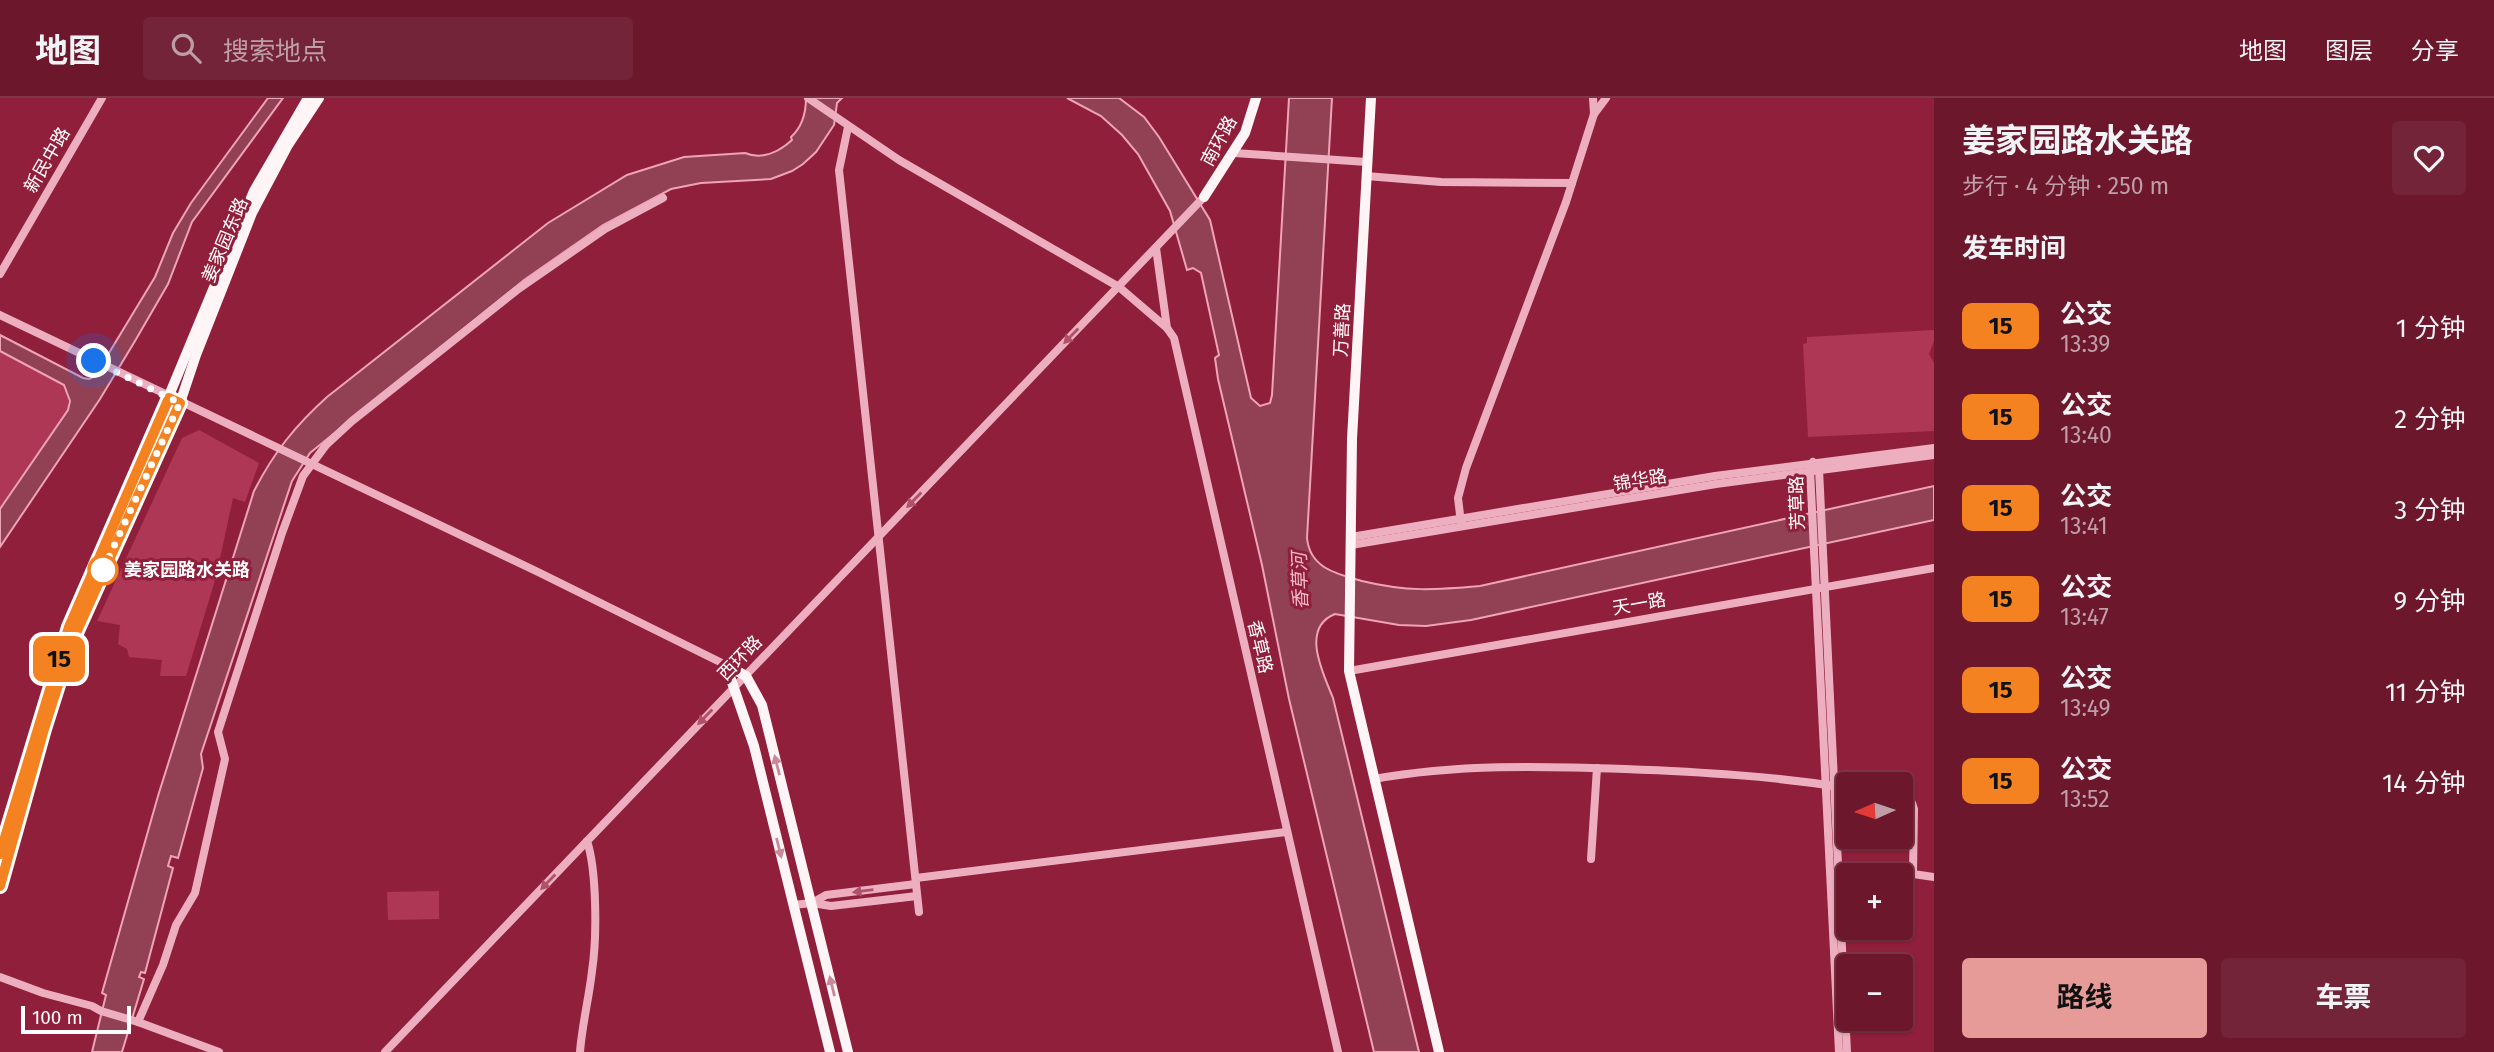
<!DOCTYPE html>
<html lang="zh">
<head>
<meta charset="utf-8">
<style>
	:root { --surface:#6c172c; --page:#742438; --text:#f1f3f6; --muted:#be9fa9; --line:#7f3648; --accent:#e69b98 }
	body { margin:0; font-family:"Fira Sans","Noto Sans SC",sans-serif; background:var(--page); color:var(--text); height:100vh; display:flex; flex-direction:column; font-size:26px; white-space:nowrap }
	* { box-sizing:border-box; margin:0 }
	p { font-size:23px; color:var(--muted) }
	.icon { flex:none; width:38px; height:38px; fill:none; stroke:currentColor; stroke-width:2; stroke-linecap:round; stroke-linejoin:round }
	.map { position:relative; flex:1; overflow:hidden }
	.panel { display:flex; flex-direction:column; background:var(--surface); width:560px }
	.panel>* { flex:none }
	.badge { padding:0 14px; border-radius:10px; font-size:24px; line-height:46px }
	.needle { width:46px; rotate:267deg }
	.fabs { position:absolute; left:1836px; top:674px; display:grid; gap:14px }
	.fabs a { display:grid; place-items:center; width:77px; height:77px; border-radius:7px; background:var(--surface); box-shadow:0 2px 5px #0004,0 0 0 2px var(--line); font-size:35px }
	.scale { position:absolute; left:21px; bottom:18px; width:110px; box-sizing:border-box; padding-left:7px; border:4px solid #fff; border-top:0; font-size:19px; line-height:24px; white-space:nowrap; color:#fff; -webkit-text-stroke:5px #901f3b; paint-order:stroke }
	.you { position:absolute; width:35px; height:35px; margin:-18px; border:5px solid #fff; border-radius:50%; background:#1a73e8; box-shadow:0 0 0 10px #1a73e833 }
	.map>.badge { position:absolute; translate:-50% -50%; box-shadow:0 0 0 4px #fff }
	h2 { padding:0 28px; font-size:26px; line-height:63px }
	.round { display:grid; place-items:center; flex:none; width:74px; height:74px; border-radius:7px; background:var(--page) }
	.head { display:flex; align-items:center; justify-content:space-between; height:119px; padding:0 28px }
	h1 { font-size:33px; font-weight:700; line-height:52px }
	.action { display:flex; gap:14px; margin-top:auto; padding:14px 28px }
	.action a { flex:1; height:80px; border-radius:7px; background:var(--accent); color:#111; font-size:28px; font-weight:700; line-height:80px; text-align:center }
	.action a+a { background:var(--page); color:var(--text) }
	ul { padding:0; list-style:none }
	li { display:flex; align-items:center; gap:21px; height:91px; padding:0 28px }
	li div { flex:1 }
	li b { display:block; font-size:26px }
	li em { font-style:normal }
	li .badge { min-width:77px; font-weight:700; text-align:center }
	header { display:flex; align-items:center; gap:42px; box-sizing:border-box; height:98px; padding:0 35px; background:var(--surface); border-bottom:2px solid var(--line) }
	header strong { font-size:33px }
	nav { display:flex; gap:38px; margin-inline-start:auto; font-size:24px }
	.search { width:490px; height:63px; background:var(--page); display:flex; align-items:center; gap:18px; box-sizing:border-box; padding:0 24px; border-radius:7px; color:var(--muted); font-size:26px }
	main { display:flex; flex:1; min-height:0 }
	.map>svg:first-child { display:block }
	.green { fill:#af3756 }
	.water { fill:#924054; stroke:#efa3b7; stroke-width:2 }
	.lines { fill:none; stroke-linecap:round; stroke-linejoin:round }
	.minor { stroke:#edafbf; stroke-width:8 }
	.major { stroke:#fff5f7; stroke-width:10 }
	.oneway { fill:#b15169 }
	.oneway2 { fill:#c88a99 }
	.line-casing { stroke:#fff; stroke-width:16 }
	.line { stroke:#f58220; stroke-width:10 }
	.walk { stroke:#fff; stroke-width:7; stroke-dasharray:0 12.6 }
	.stop-dot { fill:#fff; stroke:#f58220; stroke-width:3.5 }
	.labels { text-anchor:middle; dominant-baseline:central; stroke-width:6; stroke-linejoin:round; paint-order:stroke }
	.street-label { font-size:18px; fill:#fff; stroke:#901f3b }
	.stop-label { font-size:18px; font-weight:bold; fill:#fff; stroke:#901f3b; text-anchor:start }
	.water-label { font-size:19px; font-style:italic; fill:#f4bbca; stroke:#901f3b }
</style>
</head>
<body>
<header>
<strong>地图</strong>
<div class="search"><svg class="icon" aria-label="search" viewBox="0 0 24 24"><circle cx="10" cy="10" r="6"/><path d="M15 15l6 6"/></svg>搜索地点</div>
<nav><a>地图</a><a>图层</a><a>分享</a></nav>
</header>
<main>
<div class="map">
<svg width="1934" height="954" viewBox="0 0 1934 954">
	<rect width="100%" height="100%" fill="#901f3b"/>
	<g class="green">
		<polygon points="1934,232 1934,243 1929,256 1934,265 1934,333 1808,339 1803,246 1807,245 1807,239"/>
		<polygon points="0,253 64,287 68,294 68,312 0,411"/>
		<polygon points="199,332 259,365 245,404 233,400 216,479 186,578 160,578 162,562 129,559 127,551 118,546 120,527 97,523 182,340"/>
		<polygon points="439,793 439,821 388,822 387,794"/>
	</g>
	<g class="water">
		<polygon points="268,0 283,0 192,124 168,186 135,243 100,301 0,449 0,411 68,312 70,303 64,287 0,253 0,237 83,280 89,281 95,278 155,179 173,135 191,105"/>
		<path d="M806,0H842L837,5L834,27L816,54L803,66L792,73L771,81L701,85L671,91L603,127L524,182L310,355L292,383L201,656L203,670L178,760L171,758L168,768L173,770L145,875L141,874L139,879L144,881L122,954H92L106,897L102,895L158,698L254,393C274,354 295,328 327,299L548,125L627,77L684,59L745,55C762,62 779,54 792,42L791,39C802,29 806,14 806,0Z"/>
		<path d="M1067,0H1119L1144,19L1159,39L1210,122L1251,300L1260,308L1270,305L1272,297L1289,0H1332L1307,440C1310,470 1336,476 1362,483C1407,494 1434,492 1480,488L1934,388V422L1471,522L1426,528L1399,527L1335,516C1300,530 1323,575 1333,600L1419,954H1374L1289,601L1262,467L1218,281L1215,260L1219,257L1201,175L1193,170L1187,172L1170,113L1138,56L1122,37L1101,18Z"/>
	</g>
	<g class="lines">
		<g class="minor">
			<polyline points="808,0 899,62 1119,189 1167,230"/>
			<polyline points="1594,16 1606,0"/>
			<polyline points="848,29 839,72 919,814"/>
			<polyline points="1234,55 1367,64"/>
			<polyline points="1366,78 1441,84 1572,85"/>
			<polyline points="1156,150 1167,230 1174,240 1338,954"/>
			<polyline points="0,176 102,0"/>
			<polyline points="0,217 538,474 726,567"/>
			<polyline points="1813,364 1819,371 1847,954"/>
			<polyline points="1813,364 1810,372 1839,954"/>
			<polyline points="1461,425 1458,400 1466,370 1566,104 1594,16 1593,0"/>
			<polyline points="1351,439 1715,378 1934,350"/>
			<polyline points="1351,447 1716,386 1934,357"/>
			<polyline points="1349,573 1934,470"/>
			<path d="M1374,681C1457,666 1541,668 1625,671C1702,674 1772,678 1848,690"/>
			<polyline points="1900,700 1912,705 1914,711 1913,776 1934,779"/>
			<polyline points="1591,761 1597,670"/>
			<polyline points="1838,775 1913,776"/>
			<polyline points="916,780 1286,734"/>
			<polyline points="812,805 831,808 917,798"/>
			<polyline points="793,807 812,805 826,797 916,786"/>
			<polyline points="0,879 43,895 92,908 101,913 138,924 219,954"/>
			<polyline points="138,924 163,867 176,827 195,795 225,661 218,634 282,435 303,378 326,347 352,323 517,192 605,131 663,100"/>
			<polyline points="385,954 1204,99"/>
			<path d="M580,954C582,927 589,900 592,873C597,841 597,773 587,743"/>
		</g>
		<g class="major">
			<polyline points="1371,0 1352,341 1349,573 1439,954"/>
			<polyline points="1204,99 1245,35 1256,0"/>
			<polyline points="726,567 746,578 762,607 848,954"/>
			<polyline points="726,567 754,648 830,954"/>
			<polyline points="57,568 69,529 168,300 254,93 308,0"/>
			<polyline points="0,756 36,636"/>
			<polyline points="0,788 44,631 71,546 134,405 167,338 180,305 196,257 252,115 288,47 319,0"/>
		</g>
	</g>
	<defs><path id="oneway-solid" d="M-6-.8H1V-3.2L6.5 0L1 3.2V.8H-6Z" transform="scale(1.75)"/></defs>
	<g class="oneway">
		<use href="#oneway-solid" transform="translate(1071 238) rotate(134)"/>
		<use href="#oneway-solid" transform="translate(914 402) rotate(134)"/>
		<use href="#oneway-solid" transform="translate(705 619) rotate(134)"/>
		<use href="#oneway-solid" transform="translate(548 784) rotate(134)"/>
		<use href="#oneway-solid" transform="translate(863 793) rotate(173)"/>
	</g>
	<g class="oneway2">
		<use href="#oneway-solid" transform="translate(777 667) rotate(-104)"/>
		<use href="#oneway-solid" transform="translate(779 750) rotate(76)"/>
		<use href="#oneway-solid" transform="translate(832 888) rotate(-104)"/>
	</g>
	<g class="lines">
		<defs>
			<polyline id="line" points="0,756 69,529 169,300 180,305 71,546 44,631 0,788"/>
		</defs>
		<use href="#line" class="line-casing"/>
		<use href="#line" class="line"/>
		<polyline class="walk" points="94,263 180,305 103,472"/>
	</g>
	<circle class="stop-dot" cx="103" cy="472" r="14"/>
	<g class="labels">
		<g class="street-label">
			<text transform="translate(1219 43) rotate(-61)">南环路</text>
			<text transform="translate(47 62) rotate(-60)">新民中路</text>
			<text transform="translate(225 142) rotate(-67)">姜家园东路</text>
			<text transform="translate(1342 232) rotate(-87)">万善路</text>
			<text transform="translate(1640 382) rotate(-9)">锦华路</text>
			<text transform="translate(1797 405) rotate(-92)">芳草路</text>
			<text transform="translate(1639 506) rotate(-10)">天一路</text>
			<text transform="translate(1260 549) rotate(77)">香草路</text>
			<text transform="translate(740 560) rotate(-46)">西环路</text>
		</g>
		<g class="stop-label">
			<text x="124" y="472">姜家园路水关路</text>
		</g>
		<g class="water-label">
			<text transform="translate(1300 483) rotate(-92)">香草河</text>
		</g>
	</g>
</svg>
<div class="fabs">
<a><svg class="needle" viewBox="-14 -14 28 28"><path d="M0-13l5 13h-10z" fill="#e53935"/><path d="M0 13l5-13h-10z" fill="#be9fa9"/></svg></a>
<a>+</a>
<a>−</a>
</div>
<div class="scale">100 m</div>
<div class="you" style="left:94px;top:263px"></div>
<b class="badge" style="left:59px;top:561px;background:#f58220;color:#111">15</b>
</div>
<section class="panel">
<div class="head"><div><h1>姜家园路水关路</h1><p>步行 · 4 分钟 · 250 m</p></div><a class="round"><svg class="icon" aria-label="heart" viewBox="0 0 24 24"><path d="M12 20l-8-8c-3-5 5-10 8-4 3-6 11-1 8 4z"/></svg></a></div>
<h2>发车时间</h2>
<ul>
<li><span class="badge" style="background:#f58220;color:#111">15</span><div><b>公交</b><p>13:39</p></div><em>1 分钟</em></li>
<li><span class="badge" style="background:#f58220;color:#111">15</span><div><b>公交</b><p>13:40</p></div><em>2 分钟</em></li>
<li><span class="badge" style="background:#f58220;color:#111">15</span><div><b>公交</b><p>13:41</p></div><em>3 分钟</em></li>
<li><span class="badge" style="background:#f58220;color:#111">15</span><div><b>公交</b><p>13:47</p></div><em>9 分钟</em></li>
<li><span class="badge" style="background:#f58220;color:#111">15</span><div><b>公交</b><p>13:49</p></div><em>11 分钟</em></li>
<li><span class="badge" style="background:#f58220;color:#111">15</span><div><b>公交</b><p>13:52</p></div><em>14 分钟</em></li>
</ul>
<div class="action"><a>路线</a><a>车票</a></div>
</section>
</main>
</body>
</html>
